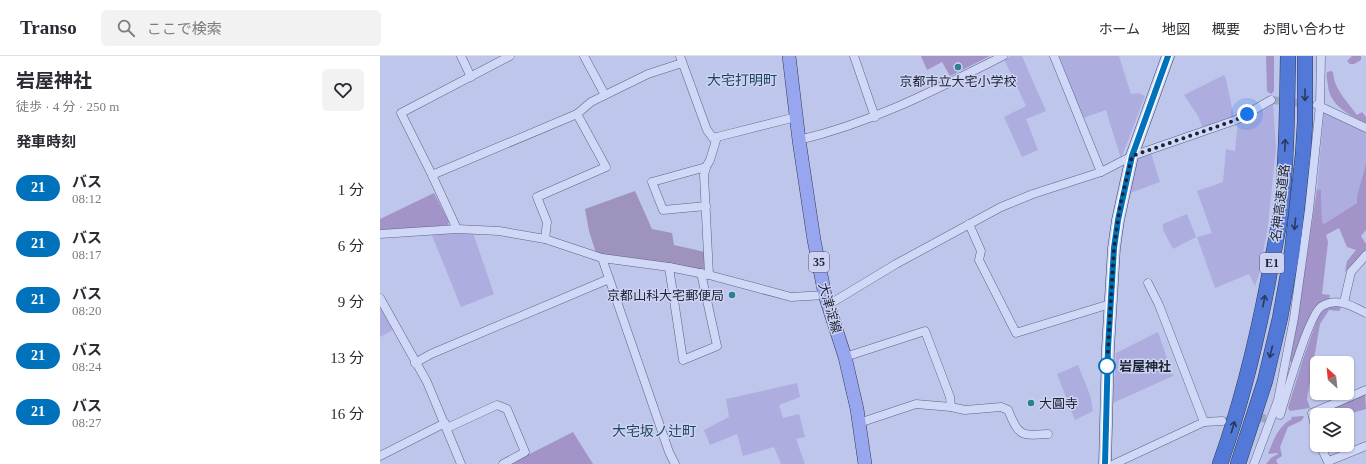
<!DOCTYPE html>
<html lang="ja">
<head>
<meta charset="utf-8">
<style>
	:root { --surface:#fff; --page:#f2f2f3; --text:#2b2b33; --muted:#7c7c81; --line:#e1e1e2 }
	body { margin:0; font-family:"Times New Roman","Noto Sans JP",serif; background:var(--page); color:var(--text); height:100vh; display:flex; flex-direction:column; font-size:15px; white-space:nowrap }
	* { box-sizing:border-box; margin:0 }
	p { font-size:13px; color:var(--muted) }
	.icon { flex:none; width:22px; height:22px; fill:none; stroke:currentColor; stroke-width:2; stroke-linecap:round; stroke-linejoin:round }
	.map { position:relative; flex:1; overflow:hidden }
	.drawer { display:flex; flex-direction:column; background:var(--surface); width:380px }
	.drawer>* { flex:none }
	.badge { padding:0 8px; border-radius:13px; font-size:14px; line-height:26px }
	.needle { width:26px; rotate:333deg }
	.tools { position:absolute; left:930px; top:300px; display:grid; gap:8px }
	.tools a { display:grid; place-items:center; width:44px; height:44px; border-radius:6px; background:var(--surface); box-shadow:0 1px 3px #0004; font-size:20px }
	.you { position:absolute; width:20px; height:20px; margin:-10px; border:3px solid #fff; border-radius:50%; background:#1a73e8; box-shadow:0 0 0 6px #1a73e833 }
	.map>.badge { position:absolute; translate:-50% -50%; box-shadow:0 0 0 2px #fff }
	h2 { padding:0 16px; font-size:15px; line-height:36px }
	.round { display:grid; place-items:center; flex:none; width:42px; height:42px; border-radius:6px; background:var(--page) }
	.headline { display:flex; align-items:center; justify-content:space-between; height:68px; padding:0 16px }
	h1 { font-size:19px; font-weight:700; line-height:30px }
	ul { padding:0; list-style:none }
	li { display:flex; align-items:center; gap:12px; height:56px; padding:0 16px }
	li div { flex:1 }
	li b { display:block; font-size:15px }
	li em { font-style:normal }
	li .badge { min-width:44px; font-weight:700; text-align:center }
	header { display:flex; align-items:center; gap:24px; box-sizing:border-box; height:56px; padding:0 20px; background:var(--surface); border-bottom:1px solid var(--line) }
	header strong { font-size:19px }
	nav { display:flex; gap:22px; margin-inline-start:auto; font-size:14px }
	.search { width:280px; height:36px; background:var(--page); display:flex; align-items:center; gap:10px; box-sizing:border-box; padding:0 14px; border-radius:6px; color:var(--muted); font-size:15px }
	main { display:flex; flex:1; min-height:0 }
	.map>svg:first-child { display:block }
	.farmland { fill:#adade0 }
	.green { fill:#a294c8 }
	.cemetery { fill:#9e93bd }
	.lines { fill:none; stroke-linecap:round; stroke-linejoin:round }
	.street-tunnel { stroke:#9ea6c6; stroke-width:8; stroke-dasharray:8 4; stroke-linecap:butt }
	.street-casing { stroke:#586683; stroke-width:9 }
	.secondary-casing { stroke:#3c4a64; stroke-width:13 }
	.primary-casing { stroke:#2d3b50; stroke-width:14 }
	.highway-casing { stroke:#2d3b50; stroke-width:16 }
	.street { stroke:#d1d7f7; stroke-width:8 }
	.secondary { stroke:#d1d7f7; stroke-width:12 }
	.primary { stroke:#97a6ee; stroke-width:13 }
	.highway { stroke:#5279d8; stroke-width:15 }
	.oneway { stroke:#2a3a5c }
	.line-casing { stroke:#fff; stroke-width:9 }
	.line { stroke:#0072bc; stroke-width:6 }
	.walk { stroke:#1c2533; stroke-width:4; stroke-dasharray:0 7.2 }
	.poi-dot { fill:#2b818f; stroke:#ced3f3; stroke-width:1.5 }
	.stop-dot { fill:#fff; stroke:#0072bc; stroke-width:2 }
	.labels { text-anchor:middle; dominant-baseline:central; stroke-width:3; stroke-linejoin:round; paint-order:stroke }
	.shield { fill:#ced3f3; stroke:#51596d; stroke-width:1 }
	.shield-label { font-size:12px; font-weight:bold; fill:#1c2533 }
	.poi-label { font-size:13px; fill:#1c2533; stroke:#ced3f3 }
	.street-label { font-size:13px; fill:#1c2533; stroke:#ced3f3 }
	.stop-label { font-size:13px; font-weight:bold; fill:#1c2533; stroke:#ced3f3; text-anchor:start }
	.neighbourhood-label { font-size:14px; fill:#1e475e; stroke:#ced3f3 }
</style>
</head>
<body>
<header>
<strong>Transo</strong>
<div class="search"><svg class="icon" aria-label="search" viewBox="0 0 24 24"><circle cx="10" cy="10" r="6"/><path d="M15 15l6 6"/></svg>ここで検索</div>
<nav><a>ホーム</a><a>地図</a><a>概要</a><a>お問い合わせ</a></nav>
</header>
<main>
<section class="drawer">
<div class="headline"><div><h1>岩屋神社</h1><p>徒歩 · 4 分 · 250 m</p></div><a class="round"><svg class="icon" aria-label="heart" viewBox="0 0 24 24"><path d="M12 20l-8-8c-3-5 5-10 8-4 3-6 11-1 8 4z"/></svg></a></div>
<h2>発車時刻</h2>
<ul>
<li><span class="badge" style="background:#0072bc;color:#fff">21</span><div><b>バス</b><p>08:12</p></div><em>1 分</em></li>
<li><span class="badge" style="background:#0072bc;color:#fff">21</span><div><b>バス</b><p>08:17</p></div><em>6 分</em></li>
<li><span class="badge" style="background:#0072bc;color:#fff">21</span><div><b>バス</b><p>08:20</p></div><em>9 分</em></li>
<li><span class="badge" style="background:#0072bc;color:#fff">21</span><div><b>バス</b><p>08:24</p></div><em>13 分</em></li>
<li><span class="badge" style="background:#0072bc;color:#fff">21</span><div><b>バス</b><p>08:27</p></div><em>16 分</em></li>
</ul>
</section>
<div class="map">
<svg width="986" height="408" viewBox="0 0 986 408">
	<rect width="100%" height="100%" fill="#bfc6eb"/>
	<g class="farmland">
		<polygon points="631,0 642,0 666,55 646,63 658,94 642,101 624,61 646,50 624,3"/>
		<polygon points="679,0 739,0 751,38 758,37 765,40 741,103 726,54 703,62"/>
		<polygon points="844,19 846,23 854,61 823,73 818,60 804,39"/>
		<polygon points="893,47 896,92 888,169 880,215 875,230 869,218 835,232 817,181 832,177 817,135 843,126 846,93 855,95 858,65"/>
		<polygon points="944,55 986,76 986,107 977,140 977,147 944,168 942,166 941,134 937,133"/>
		<polygon points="771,97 780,126 750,137 757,101"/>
		<polygon points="807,158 816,181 793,193 783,174 783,168"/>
		<polygon points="51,177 93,177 114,238 81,251"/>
		<polygon points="0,251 13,274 0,281"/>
		<polygon points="778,276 793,320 733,347 736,297"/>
		<polygon points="698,309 710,339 713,355 695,364 677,318"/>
		<polygon points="417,327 420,341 399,349 403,362 419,358 425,381 416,383 425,408 401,408 394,391 363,400 357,378 330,389 324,374 349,361 346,343"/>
	</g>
	<g class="green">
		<polygon points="541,0 610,0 570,20 562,6 547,14"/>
		<polygon points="886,0 894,0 894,35 891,38 887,35"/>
		<polygon points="972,0 981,0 981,4 974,8 970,8 967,5"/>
		<path d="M951,15L953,16C954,33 967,45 977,59L982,56L986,61V67C969,59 949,49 948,29C947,24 946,20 947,16Z"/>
		<path d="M986,107V174L981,180L986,188V194L965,216L967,205L976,194L967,191L959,172L946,179L948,186L942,238L950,239L949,243C940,246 935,249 931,258L914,304L912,306L909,305L925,213L937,133L941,134L942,166L944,168L977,147V140Z"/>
		<polygon points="54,137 69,166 68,167 69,169 0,175 0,163"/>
		<polygon points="950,250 959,250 961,252 959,255 949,254 940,268 927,343 930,352 910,355 908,352 923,303 939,258"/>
		<polygon points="985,338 986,353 965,359 938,359"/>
		<path d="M923,360L924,361L921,365L908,371L900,391L902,400L896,404L898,408H886L891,402L898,398L897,397L888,398C893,385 898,370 912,363L911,361Z"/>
		<polygon points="193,376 213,408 130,408"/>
	</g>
	<polygon class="cemetery" points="255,135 272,173 292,177 294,189 325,196 327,212 322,215 216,197 209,175 205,153"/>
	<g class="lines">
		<g class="street-tunnel">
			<polyline points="891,44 928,48"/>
			<polyline points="842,365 886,362"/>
		</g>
		<defs>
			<g id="street">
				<polyline points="81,0 91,21"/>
				<polyline points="204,0 225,39"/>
				<polyline points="300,0 327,74 333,82 416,61"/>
				<polyline points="474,0 495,61"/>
				<polyline points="674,0 721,116"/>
				<polyline points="937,49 986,72"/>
				<path d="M419,84C492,67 557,33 623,0"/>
				<polyline points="52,119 197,58 211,46 268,18 302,7"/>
				<polyline points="326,150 283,154 272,126 326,111"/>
				<polyline points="589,168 601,195 599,204 636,277 730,248"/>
				<polyline points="77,173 52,119 21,57 130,0"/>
				<polyline points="0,178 77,173 119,175 165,183 222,202 289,211 329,219 411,241 445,239"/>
				<polyline points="165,183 167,166 157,141 226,111 197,58"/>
				<polyline points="222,202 289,396 295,408"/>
				<polyline points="289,211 303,304 337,290 321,217"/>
				<polyline points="329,219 324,119 326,111 330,104 337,81"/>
				<polyline points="768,227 779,249 824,366"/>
				<polyline points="0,242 47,326 81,408"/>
				<polyline points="964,246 971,216 986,199"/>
				<polyline points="448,249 516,208 621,151 653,138 721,116 752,100 856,64 891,44"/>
				<polyline points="465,301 545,275 570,341 571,351"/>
				<polyline points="35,307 51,298 229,223"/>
				<path d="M900,359C906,340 929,257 942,250C958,241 972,250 986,257"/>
				<path d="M479,367L536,348L571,351L585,354L621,351L628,354C639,380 640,380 668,378"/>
				<polyline points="67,372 117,349 127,353 145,396 123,408"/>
				<polyline points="937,380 932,357 986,334"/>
				<polyline points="940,389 949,408"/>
				<polyline points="0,400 65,367"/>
				<polyline points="949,405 986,390"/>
				<polyline points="734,408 824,366 842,365"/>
				<polyline points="874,408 898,344 914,262 929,154 940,49 941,0"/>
			</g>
			<polyline id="secondary" points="725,408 728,292 734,192 738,164 752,100 788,0"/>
			<polyline id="primary" points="409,0 419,84 434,184 445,239 465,301 477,353 485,408"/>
			<g id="highway">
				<path d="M840,408C861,349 876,288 888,226C892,202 898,178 901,155C907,103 907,51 908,0"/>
				<polyline points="858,408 885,325 900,262 912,196 923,98 925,66 925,0"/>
			</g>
		</defs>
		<use href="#street" class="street-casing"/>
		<use href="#secondary" class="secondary-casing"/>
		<use href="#primary" class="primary-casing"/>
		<use href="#highway" class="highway-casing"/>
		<use href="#street" class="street"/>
		<use href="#secondary" class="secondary"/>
		<use href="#primary" class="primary"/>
		<use href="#highway" class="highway"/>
	</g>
	<defs><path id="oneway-shaft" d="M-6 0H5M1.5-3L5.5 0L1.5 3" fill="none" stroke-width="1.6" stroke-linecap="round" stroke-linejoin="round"/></defs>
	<g class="oneway">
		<use href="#oneway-shaft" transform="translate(925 39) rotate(90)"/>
		<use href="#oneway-shaft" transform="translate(905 89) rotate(-88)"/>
		<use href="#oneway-shaft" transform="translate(915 168) rotate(96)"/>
		<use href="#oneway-shaft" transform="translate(884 245) rotate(-79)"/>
		<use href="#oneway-shaft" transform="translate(891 296) rotate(104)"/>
		<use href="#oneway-shaft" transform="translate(853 371) rotate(-73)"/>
	</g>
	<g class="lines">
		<defs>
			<polyline id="line" points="725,408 728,292 734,192 738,164 752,100 788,0"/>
		</defs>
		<use href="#line" class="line-casing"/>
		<use href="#line" class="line"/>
		<polyline class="walk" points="727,310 734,192 740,150 752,100 856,64 867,58"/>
	</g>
	<g class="poi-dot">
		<circle cx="578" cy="11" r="4"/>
		<circle cx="352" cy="239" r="4"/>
		<circle cx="651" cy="347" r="4"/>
	</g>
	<circle class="stop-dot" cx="727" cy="310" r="8"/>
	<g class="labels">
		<g class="shield">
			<rect x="429" y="196" width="20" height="20" rx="3"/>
			<rect x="880" y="197" width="24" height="20" rx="3"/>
		</g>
		<g class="shield-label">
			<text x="439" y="206">35</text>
			<text x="892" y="207">E1</text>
		</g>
		<g class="poi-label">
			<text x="578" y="25">京都市立大宅小学校</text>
			<text x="344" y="239" text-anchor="end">京都山科大宅郵便局</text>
			<text x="659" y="347" text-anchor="start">大圓寺</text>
		</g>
		<g class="street-label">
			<text transform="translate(900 147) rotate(-83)">名神高速道路</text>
			<text transform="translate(450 252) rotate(74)">大津淀線</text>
		</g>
		<g class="stop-label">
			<text x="739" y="310">岩屋神社</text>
		</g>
		<g class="neighbourhood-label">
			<text x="362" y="24">大宅打明町</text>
			<text x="274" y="375">大宅坂ノ辻町</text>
		</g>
	</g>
</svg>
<div class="tools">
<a><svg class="needle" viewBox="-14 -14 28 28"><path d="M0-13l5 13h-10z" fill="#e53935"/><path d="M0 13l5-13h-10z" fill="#7c7c81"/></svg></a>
<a><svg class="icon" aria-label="layers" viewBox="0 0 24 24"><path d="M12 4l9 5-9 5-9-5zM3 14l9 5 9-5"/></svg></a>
</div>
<div class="you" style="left:867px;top:58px"></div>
</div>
</main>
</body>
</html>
